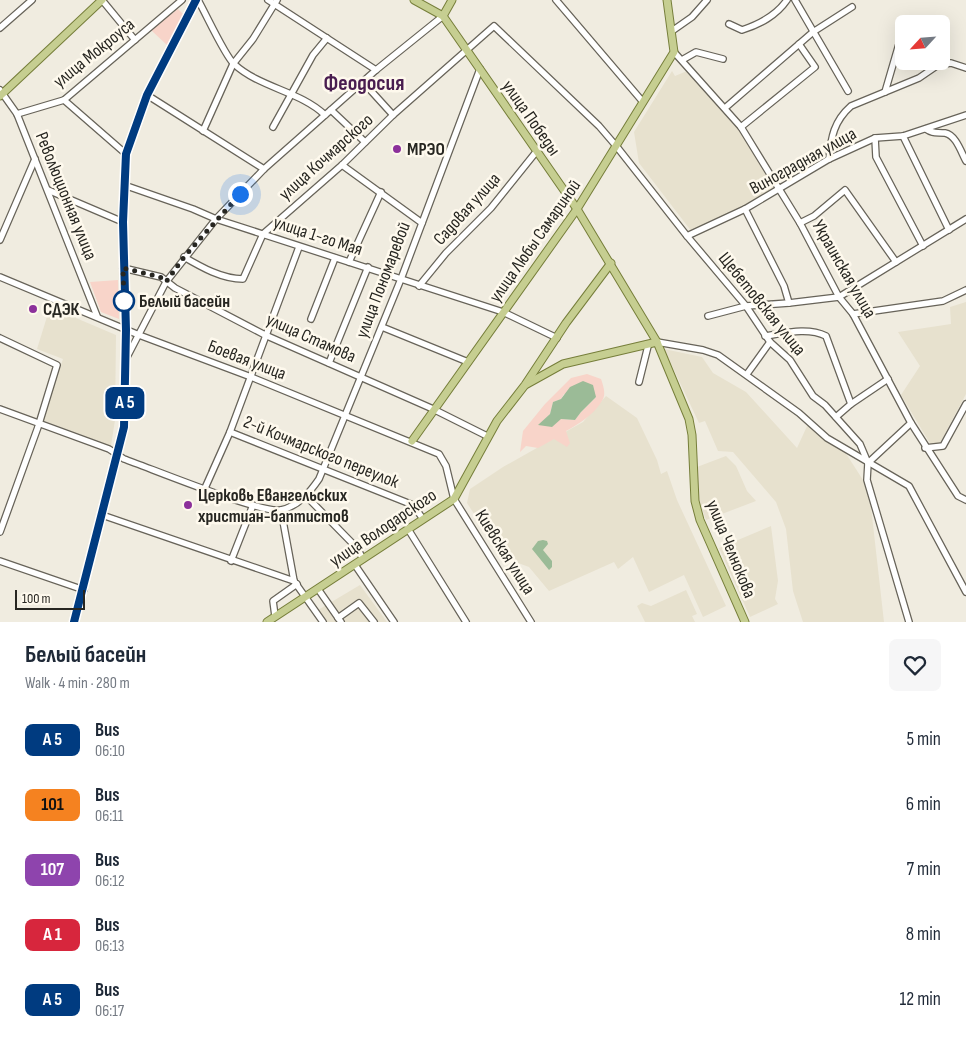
<!DOCTYPE html>
<html lang="en">
<head>
<meta charset="utf-8">
<style>
	:root { --surface:#fff; --page:#f6f6f7; --text:#1f2937; --muted:#747a83 }
	body { margin:0; font-family:"Sofia Sans Condensed",sans-serif; background:var(--page); color:var(--text); height:100vh; display:flex; flex-direction:column; font-size:19px; white-space:nowrap }
	* { box-sizing:border-box; margin:0 }
	p { font-size:16px; color:var(--muted) }
	.icon { flex:none; width:28px; height:28px; fill:none; stroke:currentColor; stroke-width:2; stroke-linecap:round; stroke-linejoin:round }
	.map { position:relative; height:622px; overflow:hidden }
	.drawer { display:flex; flex-direction:column; background:var(--surface); flex:1 }
	.drawer>* { flex:none }
	.badge { padding:0 10px; border-radius:8px; font-size:18px; line-height:32px }
	.needle { width:32px; rotate:244deg }
	.tools { position:absolute; left:895px; top:15px; display:grid; gap:10px }
	.tools a { display:grid; place-items:center; width:55px; height:55px; border-radius:8px; background:var(--surface); box-shadow:0 5px 20px #0002; font-size:25px }
	.scale { position:absolute; left:15px; bottom:12px; width:70px; box-sizing:border-box; padding-left:5px; border:2px solid #272621; border-top:0; font-size:14px; line-height:18px; white-space:nowrap; color:#272621; -webkit-text-stroke:4px #fef9ed; paint-order:stroke }
	.you { position:absolute; width:25px; height:25px; margin:-12px; border:4px solid #fff; border-radius:50%; background:#1a73e8; box-shadow:0 0 0 8px #1a73e833 }
	.map>.badge { position:absolute; translate:-50% -50%; box-shadow:0 0 0 2px #fff }
	.round { display:grid; place-items:center; flex:none; width:52px; height:52px; border-radius:8px; background:var(--page) }
	.overview { display:flex; align-items:center; justify-content:space-between; height:85px; padding:0 25px }
	h1 { font-size:24px; font-weight:700; line-height:38px }
	ul { padding:0; list-style:none }
	li { display:flex; align-items:center; gap:15px; height:65px; padding:0 25px }
	li div { flex:1 }
	li b { display:block; font-size:19px }
	li em { font-style:normal }
	li .badge { min-width:55px; font-weight:700; text-align:center }
	.map>svg:first-child { display:block }
	.built { fill:#e7e1ce }
	.green { fill:#f8d4c9; fill-rule:evenodd }
	.water { fill:#9bbb97 }
	.lines { fill:none; stroke-linecap:round; stroke-linejoin:round }
	.minor-casing { stroke:#676359; stroke-width:8 }
	.major-casing { stroke:#767e3a; stroke-width:9 }
	.minor { stroke:#fff; stroke-width:5.5 }
	.major { stroke:#c6ce91; stroke-width:7 }
	.line-casing { stroke:#fff; stroke-width:11 }
	.line { stroke:#003b80; stroke-width:8 }
	.walk { stroke:#272621; stroke-width:5; stroke-dasharray:0 9 }
	.poi-dot { fill:#8c309b; stroke:#fef9ed; stroke-width:2 }
	.stop-dot { fill:#fff; stroke:#003b80; stroke-width:2.5 }
	.labels { text-anchor:middle; dominant-baseline:central; stroke-width:5; stroke-linejoin:round; paint-order:stroke }
	.street-label { font-size:18px; fill:#272621; stroke:#fef9ed }
	.poi-label { font-size:18px; font-weight:bold; fill:#272621; stroke:#fef9ed; text-anchor:start }
	.stop-label { font-size:18px; font-weight:bold; fill:#272621; stroke:#fef9ed; text-anchor:start }
	.district-label { font-size:22px; font-weight:bold; fill:#491d50; stroke:#fef9ed }
</style>
</head>
<body>
<div class="map">
<svg width="966" height="622" viewBox="0 0 966 622">
	<rect width="100%" height="100%" fill="#f0ece0"/>
	<g class="built">
		<polygon points="672,71 675,76 687,71 711,98 742,134 775,191 692,232 639,163 634,132"/>
		<polygon points="966,302 966,394 940,443 931,445 901,395 920,366 898,332 951,324 950,307"/>
		<polygon points="50,307 116,335 115,420 111,446 42,420 63,359 37,349"/>
		<polygon points="664,349 702,357 713,373 746,392 797,448 808,424 845,452 863,480 871,507 884,622 803,622 793,591 786,529 776,502 733,452 718,451 705,421 699,423"/>
		<polygon points="606,396 637,418 657,460 661,474 667,471 677,500 726,606 703,617 684,575 649,592 633,557 618,569 614,562 549,591 529,567 502,557 467,503 470,489 503,467 583,422"/>
		<polygon points="726,456 736,466 747,491 756,501 706,520 696,491 697,467"/>
		<polygon points="771,526 778,581 775,599 778,604 750,617 719,548"/>
		<polygon points="360,585 387,622 326,622 318,610"/>
		<polygon points="686,590 697,614 692,616 695,622 645,622 637,606 642,603 651,606"/>
	</g>
	<g class="green">
		<polygon points="178,9 184,15 168,46 151,30"/>
		<polygon points="118,280 119,319 101,312 90,282"/>
		<path d="M587,374L601,379C603,385 606,393 603,399C596,413 579,424 566,431L570,443L567,447L554,439L538,448L526,446L520,452L523,431L545,404L571,378ZM564,394L596,397L581,412L575,420L561,419L539,425L550,414L553,402L561,399Z"/>
	</g>
	<g class="water">
		<polygon points="583,381 593,385 596,397 581,412 575,420 561,419 552,427 538,425 550,414 553,402 561,399 570,387"/>
		<polygon points="543,540 547,541 548,544 543,550 552,561 552,567 549,570 532,549 538,541"/>
	</g>
	<g class="lines">
		<defs>
			<g id="minor">
				<polyline points="102,0 135,40"/>
				<path d="M198,0C206,14 225,56 234,64C260,88 300,91 325,115"/>
				<polyline points="268,0 376,70"/>
				<polyline points="556,0 643,102"/>
				<polyline points="795,0 848,91"/>
				<path d="M729,24L742,30C760,24 776,16 787,0"/>
				<polyline points="0,28 32,0"/>
				<polyline points="672,31 692,17 707,0"/>
				<polyline points="674,52 741,127 800,223 839,297 853,314 911,423 958,496 966,500"/>
				<polyline points="682,60 696,52 723,59"/>
				<polyline points="363,82 393,115"/>
				<polyline points="0,90 17,114 97,316"/>
				<polyline points="885,92 899,44"/>
				<polyline points="147,95 264,169"/>
				<polyline points="64,100 126,154"/>
				<polyline points="725,108 813,32 852,7"/>
				<polyline points="331,110 365,142"/>
				<polyline points="17,114 64,100 182,0"/>
				<polyline points="273,127 313,55 327,38"/>
				<polyline points="741,127 815,67 799,44"/>
				<path d="M926,129C933,134 936,132 945,133C956,135 961,152 966,161"/>
				<polyline points="203,131 233,64 253,39 277,0"/>
				<polyline points="903,136 949,230"/>
				<polyline points="875,138 876,157 923,246"/>
				<path d="M829,159C831,137 834,121 851,106L919,78L938,65L951,63L966,68"/>
				<polyline points="342,165 422,223"/>
				<polyline points="124,185 193,209 216,219 503,312 557,338"/>
				<polyline points="48,190 123,222"/>
				<polyline points="745,209 784,286 789,303"/>
				<polyline points="800,223 814,216 845,190 896,262"/>
				<polyline points="687,236 745,209 829,159 875,138 903,136 966,115"/>
				<polyline points="0,240 35,159"/>
				<path d="M184,257C201,267 222,279 243,279L263,234L342,165L393,115L494,26L599,126L617,147L687,236L746,306L770,342L790,360L813,396L825,405L860,444L868,463L867,480L909,622"/>
				<polyline points="349,262 381,192"/>
				<polyline points="123,268 161,277 175,288 265,335 433,409 487,436"/>
				<polyline points="0,277 139,335 251,377 439,454 446,466 454,499 531,622"/>
				<polyline points="419,286 446,253 491,208 536,152"/>
				<polyline points="853,314 943,301 966,290"/>
				<polyline points="708,316 746,306 789,303 839,297 966,219"/>
				<polyline points="311,319 335,258"/>
				<polyline points="382,327 468,362"/>
				<path d="M765,336C785,333 808,327 826,336L851,404L836,417"/>
				<polyline points="0,338 57,365 38,427 0,532"/>
				<polyline points="657,342 703,350 718,355 799,413 827,438 909,486 966,592"/>
				<polyline points="126,359 166,282 216,219 264,169 376,70 443,16"/>
				<polyline points="329,363 368,267"/>
				<polyline points="747,374 770,342"/>
				<polyline points="639,382 648,346"/>
				<polyline points="851,404 888,379"/>
				<path d="M0,409L109,449L124,459C150,468 261,514 281,510C299,506 310,492 319,479L401,279L480,69"/>
				<polyline points="230,432 413,505 423,519"/>
				<polyline points="925,448 943,446 966,404"/>
				<polyline points="868,463 911,423"/>
				<polyline points="205,488 230,432 299,247"/>
				<polyline points="307,497 357,548 363,559"/>
				<polyline points="281,510 294,581 323,622"/>
				<polyline points="102,515 294,581"/>
				<polyline points="408,529 466,622"/>
				<polyline points="0,561 84,590"/>
				<polyline points="231,561 253,505"/>
				<polyline points="355,565 394,622"/>
				<polyline points="318,589 341,622"/>
				<polyline points="275,616 273,601 297,584"/>
				<polyline points="338,618 359,603 374,622"/>
			</g>
			<g id="major">
				<polyline points="414,0 443,16 577,209 657,342 689,419 692,435 695,501 700,520 745,622"/>
				<polyline points="443,16 452,0"/>
				<polyline points="0,96 102,0"/>
				<polyline points="527,384 563,364 657,342"/>
				<polyline points="412,441 577,209 674,52 667,0"/>
				<polyline points="74,622 124,427 126,330 123,222 126,154 147,95 196,0"/>
				<polyline points="267,622 454,499 497,421 525,385 566,323 611,263"/>
			</g>
		</defs>
		<use href="#minor" class="minor-casing"/>
		<use href="#major" class="major-casing"/>
		<use href="#minor" class="minor"/>
		<use href="#major" class="major"/>
	</g>
	<g class="lines">
		<defs>
			<polyline id="line" points="74,622 124,427 126,330 123,222 126,154 147,95 196,0"/>
		</defs>
		<use href="#line" class="line-casing"/>
		<use href="#line" class="line"/>
		<polyline class="walk" points="124,301 123,268 160,277 166,282 184,257 240,194"/>
	</g>
	<g class="poi-dot">
		<circle cx="397" cy="149" r="5"/>
		<circle cx="33" cy="309" r="5"/>
		<circle cx="188" cy="505" r="5"/>
	</g>
	<circle class="stop-dot" cx="124" cy="301" r="10"/>
	<g class="labels">
		<g class="street-label">
			<text transform="translate(94 53) rotate(-39)">улица Мокроуса</text>
			<text transform="translate(531 118) rotate(55)">улица Победы</text>
			<text transform="translate(326 157) rotate(-42)">улица Кочмарского</text>
			<text transform="translate(803 161) rotate(-29)">Виноградная улица</text>
			<text transform="translate(66 196) rotate(68)">Революционная улица</text>
			<text transform="translate(467 209) rotate(-48)">Садовая улица</text>
			<text transform="translate(318 236) rotate(18)">улица 1-го Мая</text>
			<text transform="translate(535 241) rotate(-55)">улица Любы Самариной</text>
			<text transform="translate(844 269) rotate(60)">Украинская улица</text>
			<text transform="translate(383 280) rotate(-69)">улица Пономаревой</text>
			<text transform="translate(762 304) rotate(51)">Щебетовская улица</text>
			<text transform="translate(311 338) rotate(24)">улица Стамова</text>
			<text transform="translate(247 360) rotate(21)">Боевая улица</text>
			<text transform="translate(321 452) rotate(22)">2-й Кочмарского переулок</text>
			<text transform="translate(383 528) rotate(-34)">улица Володарского</text>
			<text transform="translate(731 549) rotate(68)">улица Челнокова</text>
			<text transform="translate(505 552) rotate(58)">Киевская улица</text>
		</g>
		<g class="poi-label">
			<text x="407" y="149">МРЭО</text>
			<text x="43" y="309">СДЭК</text>
			<text x="198" y="495">Церковь Евангельских<tspan x="198" dy="21">христиан-баптистов</tspan></text>
		</g>
		<g class="stop-label">
			<text x="139" y="301">Белый басейн</text>
		</g>
		<g class="district-label">
			<text x="364" y="83">Феодосия</text>
		</g>
	</g>
</svg>
<div class="tools">
<a><svg class="needle" viewBox="-14 -14 28 28"><path d="M0-13l5 13h-10z" fill="#e53935"/><path d="M0 13l5-13h-10z" fill="#747a83"/></svg></a>
</div>
<div class="scale">100 m</div>
<div class="you" style="left:240px;top:194px"></div>
<b class="badge" style="left:125px;top:403px;background:#003b80;color:#fff">A 5</b>
</div>
<section class="drawer">
<div class="overview"><div><h1>Белый басейн</h1><p>Walk · 4 min · 280 m</p></div><a class="round"><svg class="icon" aria-label="heart" viewBox="0 0 24 24"><path d="M12 20l-8-8c-3-5 5-10 8-4 3-6 11-1 8 4z"/></svg></a></div>
<ul>
<li><span class="badge" style="background:#003b80;color:#fff">A 5</span><div><b>Bus</b><p>06:10</p></div><em>5 min</em></li>
<li><span class="badge" style="background:#f58220;color:#111">101</span><div><b>Bus</b><p>06:11</p></div><em>6 min</em></li>
<li><span class="badge" style="background:#8e44ad;color:#fff">107</span><div><b>Bus</b><p>06:12</p></div><em>7 min</em></li>
<li><span class="badge" style="background:#d7263d;color:#fff">A 1</span><div><b>Bus</b><p>06:13</p></div><em>8 min</em></li>
<li><span class="badge" style="background:#003b80;color:#fff">A 5</span><div><b>Bus</b><p>06:17</p></div><em>12 min</em></li>
</ul>
</section>
</body>
</html>
